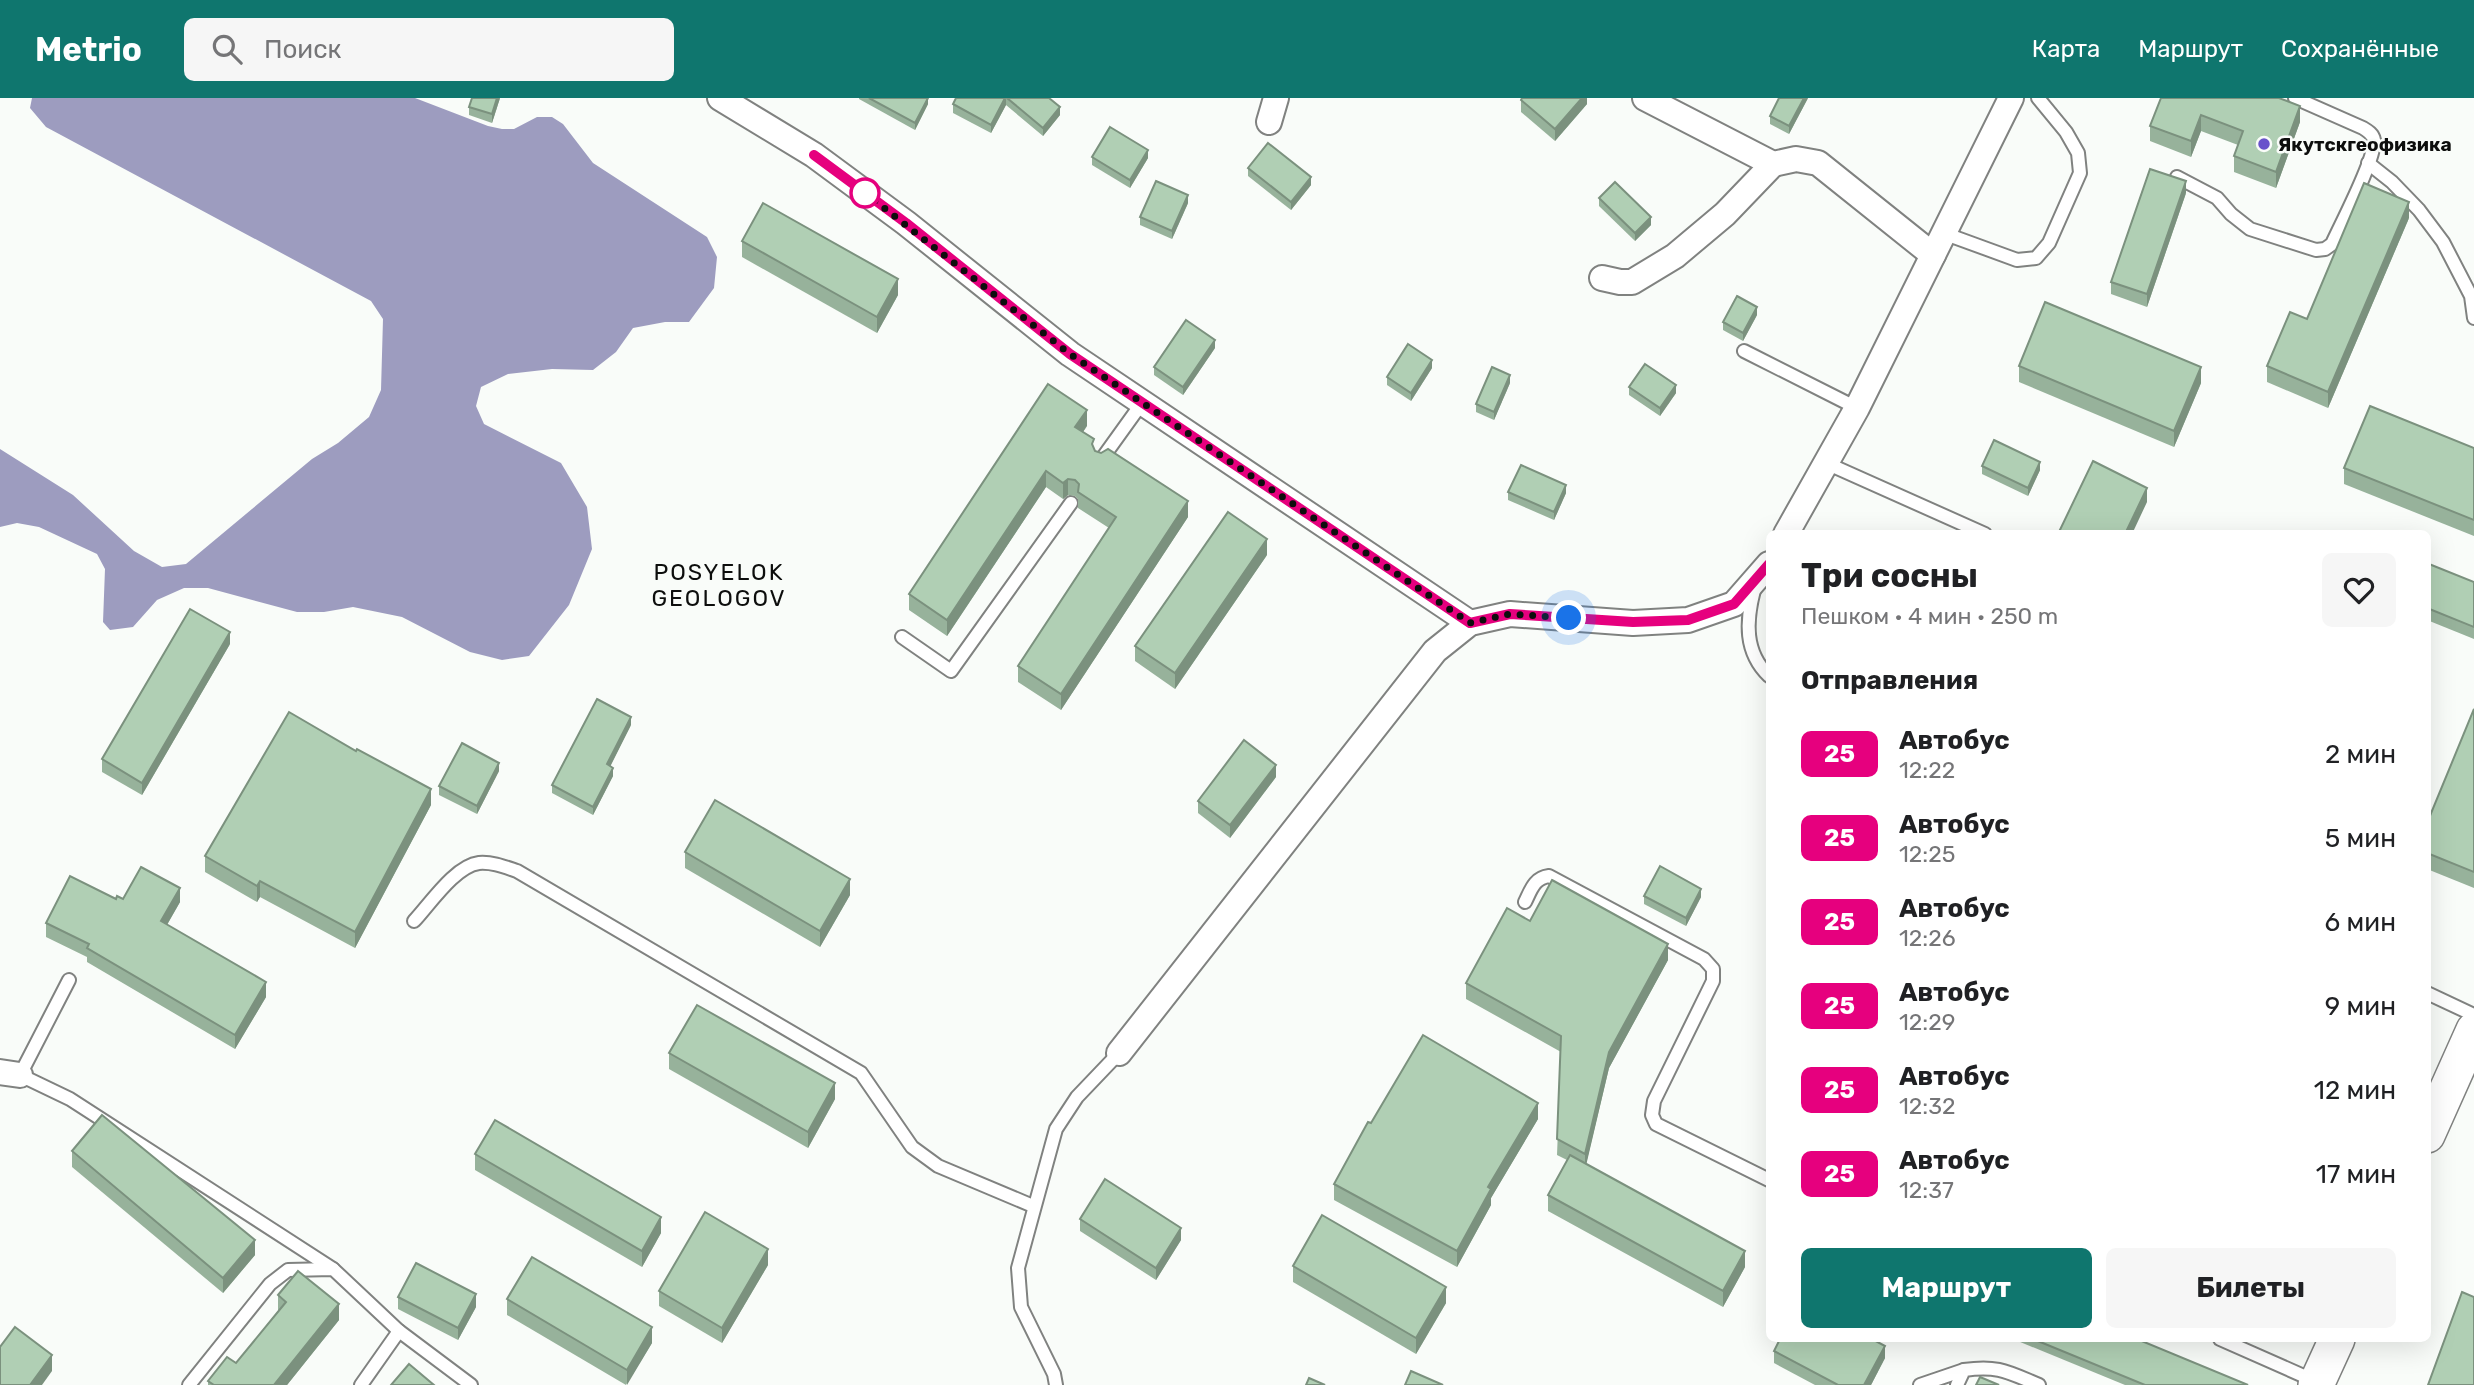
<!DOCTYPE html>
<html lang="ru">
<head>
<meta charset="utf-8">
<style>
	:root { --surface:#fff; --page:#f6f6f6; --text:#202124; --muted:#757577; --accent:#0f766e }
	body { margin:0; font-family:Rubik,sans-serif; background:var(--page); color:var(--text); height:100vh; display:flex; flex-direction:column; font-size:26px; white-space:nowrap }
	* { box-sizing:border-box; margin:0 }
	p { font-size:23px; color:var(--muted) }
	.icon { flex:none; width:38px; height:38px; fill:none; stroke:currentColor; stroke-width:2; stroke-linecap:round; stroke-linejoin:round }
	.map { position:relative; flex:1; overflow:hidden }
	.details { position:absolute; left:1766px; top:432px; width:665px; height:812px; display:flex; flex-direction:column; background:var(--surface); border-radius:10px; box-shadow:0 7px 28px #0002 }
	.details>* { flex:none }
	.badge { padding:0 14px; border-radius:10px; font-size:24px; line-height:46px }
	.you { position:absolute; width:35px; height:35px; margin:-18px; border:5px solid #fff; border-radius:50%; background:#1a73e8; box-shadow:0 0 0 10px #1a73e833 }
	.map>.badge { position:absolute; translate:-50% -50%; box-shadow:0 0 0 4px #fff }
	h2 { padding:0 35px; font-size:26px; line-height:63px }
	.round { display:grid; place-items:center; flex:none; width:74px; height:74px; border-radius:10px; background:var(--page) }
	.summary { display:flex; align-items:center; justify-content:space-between; height:119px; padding:0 35px }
	h1 { font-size:33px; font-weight:700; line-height:52px }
	.action { display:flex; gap:14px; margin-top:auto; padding:14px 35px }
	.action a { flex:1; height:80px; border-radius:10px; background:var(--accent); color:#fff; font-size:28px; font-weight:700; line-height:80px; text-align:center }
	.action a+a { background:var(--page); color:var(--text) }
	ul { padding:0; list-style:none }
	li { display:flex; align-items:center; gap:21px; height:84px; padding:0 35px }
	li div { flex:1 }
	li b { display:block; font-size:26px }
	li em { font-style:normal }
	li .badge { min-width:77px; font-weight:700; text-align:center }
	header { display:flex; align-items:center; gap:42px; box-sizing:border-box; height:98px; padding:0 35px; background:var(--accent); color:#fff }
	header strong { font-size:33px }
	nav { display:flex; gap:38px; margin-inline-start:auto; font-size:24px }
	.search { width:490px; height:63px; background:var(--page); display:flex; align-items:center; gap:18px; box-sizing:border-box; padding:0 24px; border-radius:10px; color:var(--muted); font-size:26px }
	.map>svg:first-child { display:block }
	.water { fill:#9d9cbf }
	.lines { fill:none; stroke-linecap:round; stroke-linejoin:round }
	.lane-casing { stroke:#808280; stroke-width:16 }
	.street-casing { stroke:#808280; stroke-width:28 }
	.secondary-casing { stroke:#808280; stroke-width:38 }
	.lane { stroke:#fff; stroke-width:12 }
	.street { stroke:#fff; stroke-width:24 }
	.secondary { stroke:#fff; stroke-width:35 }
	.wall { fill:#97b29b }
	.shaded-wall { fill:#7b917e }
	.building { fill:#b0cfb4; stroke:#7b917e; stroke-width:2 }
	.line-casing { stroke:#fff; stroke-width:16 }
	.line { stroke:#e6007e; stroke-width:10 }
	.walk { stroke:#0d0e0d; stroke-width:7; stroke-dasharray:0 12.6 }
	.poi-dot { fill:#6852cb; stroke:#f9fcf9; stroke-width:2.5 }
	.stop-dot { fill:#fff; stroke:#e6007e; stroke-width:3.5 }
	.labels { text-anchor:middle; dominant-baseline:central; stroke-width:5; stroke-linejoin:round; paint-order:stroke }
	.poi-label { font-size:19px; font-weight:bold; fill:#0d0e0d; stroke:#f9fcf9; text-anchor:start }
	.quarter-label { font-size:23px; letter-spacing:2px; fill:#0d0e0d; stroke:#f9fcf9 }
</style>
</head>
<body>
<header>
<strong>Metrio</strong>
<div class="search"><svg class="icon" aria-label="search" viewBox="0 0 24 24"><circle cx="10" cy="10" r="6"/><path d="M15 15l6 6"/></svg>Поиск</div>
<nav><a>Карта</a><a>Маршрут</a><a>Сохранённые</a></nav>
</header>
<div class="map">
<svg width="2474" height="1287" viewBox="0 0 2474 1287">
	<rect width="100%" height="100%" fill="#f9fcf9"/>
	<polygon class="water" points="32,0 415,0 488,28 502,31 514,31 537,19 552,19 563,26 593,65 707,139 717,159 714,190 689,224 665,224 633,230 616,254 593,272 552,271 508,276 481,289 476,308 484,326 561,365 587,409 592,451 569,507 529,558 502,562 470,554 402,519 353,509 324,514 297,514 208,490 184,490 157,502 133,529 110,532 103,524 105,471 97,456 39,429 17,425 0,429 0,351 73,397 134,453 162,469 186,466 312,361 338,345 369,319 381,292 383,221 371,203 46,29 30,10"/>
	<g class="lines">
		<defs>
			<g id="lane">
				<polyline points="2368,65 2392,84 2419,112 2443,144 2471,198 2474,220"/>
				<path d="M2177,79L2217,100L2231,116L2250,131L2316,152L2325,151L2332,146C2341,126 2376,60 2374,42C2373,36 2368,33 2363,30L2295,0"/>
				<polyline points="1943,135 2017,162 2036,160 2049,145 2080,75 2078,55 2066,34 2038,0"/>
				<polyline points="1744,253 1857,310"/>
				<polyline points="1101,362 1142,305"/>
				<polyline points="1826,365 1985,436"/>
				<path d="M1754,492C1746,523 1744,554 1769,578"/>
				<polyline points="902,539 951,573 1071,405"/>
				<path d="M1525,804C1531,792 1534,780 1549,778L1704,861L1713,871V883L1654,1003L1652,1017L1656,1026L1769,1082"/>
				<path d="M414,823C430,806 455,768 479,765C493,764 505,769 517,773L861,975L912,1049L938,1068L1033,1108"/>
				<polyline points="69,882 20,977 70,1001 333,1171"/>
				<polyline points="2427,895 2474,917"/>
				<polyline points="399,1233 471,1287"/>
				<polyline points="2220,1241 2315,1283"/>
				<polyline points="189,1287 270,1186 288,1172 333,1171 399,1233 361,1287"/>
				<polyline points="1056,1287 1054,1276 1021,1209 1018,1170 1056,1031 1077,999 1119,955"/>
				<polyline points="1920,1287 1964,1272"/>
				<path d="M1957,1287L1964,1272C1998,1267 2008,1274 2039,1287"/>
			</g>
			<g id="street">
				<polyline points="720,0 814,57 906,125 1070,256 1470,525"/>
				<polyline points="1645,0 1773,66 1796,61 1818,65 1933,157"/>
				<polyline points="1269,24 1276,0"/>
				<polyline points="1602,180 1620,184 1632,184 1675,158 1725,116 1773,66"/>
				<polyline points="1786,436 1857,310 2011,0"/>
				<polyline points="1119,955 1435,553 1470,525 1510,516 1633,525 1688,522 1734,506 1769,466"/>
				<polyline points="0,974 20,977"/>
			</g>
			<g id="secondary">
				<polyline points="2427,1037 2474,932"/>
				<polyline points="2316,1287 2337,1241"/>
			</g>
		</defs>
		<use href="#lane" class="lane-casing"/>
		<use href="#street" class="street-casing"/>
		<use href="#secondary" class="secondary-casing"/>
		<use href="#lane" class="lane"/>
		<use href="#street" class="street"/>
		<use href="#secondary" class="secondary"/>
	</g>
	<g class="wall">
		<polygon points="500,0 492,25 469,17 469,9"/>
		<polygon points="859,0 928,0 928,6 915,32 859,1"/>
		<polygon points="956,0 1049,0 1060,17 1043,38 1006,7 991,35 953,15 953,6"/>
		<polygon points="1587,0 1587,6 1555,43 1521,14 1521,2"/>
		<polygon points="1808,0 1789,36 1770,26 1770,18"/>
		<polygon points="2161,0 2300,24 2276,90 2234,74 2234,58 2238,47 2201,33 2191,59 2150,43 2150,28"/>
		<polygon points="1092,59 1148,60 1130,90 1092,67"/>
		<polygon points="1248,70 1311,87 1291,112 1248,78"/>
		<polygon points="2186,95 2147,209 2111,196 2111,184"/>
		<polygon points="1599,100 1651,127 1635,143 1599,108"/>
		<polygon points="1188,105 1172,141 1140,127 1140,119"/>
		<polygon points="2409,120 2328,310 2267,284 2267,268 2307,221"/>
		<polygon points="742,143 898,197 877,235 742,159"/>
		<polygon points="1757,217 1743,243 1723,232 1723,224"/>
		<polygon points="1215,250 1183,297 1154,277 1154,269"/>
		<polygon points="2019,268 2201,285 2174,349 2019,284"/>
		<polygon points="1432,270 1411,303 1387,287 1387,279"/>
		<polygon points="1510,285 1494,322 1476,314 1476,306"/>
		<polygon points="1629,289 1676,295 1660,318 1629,297"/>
		<polygon points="1087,328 1083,334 1095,353 1188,419 1061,612 1018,584 1018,568 1109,430 1078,410 1078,401 1075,398 1068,397 1063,401 1046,389 947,538 909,512 909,496"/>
		<polygon points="2474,350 2474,438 2344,386 2344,370"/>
		<polygon points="1982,368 2040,372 2028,398 1982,376"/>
		<polygon points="1508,394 1566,395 1554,422 1508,402"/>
		<polygon points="1267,457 1175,591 1135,563 1135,548"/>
		<polygon points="2427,469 2474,484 2474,541 2427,522"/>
		<polygon points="230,546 142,697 102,674 102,661"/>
		<polygon points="2474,611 2474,790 2427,771 2427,725"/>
		<polygon points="631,627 610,668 613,678 593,717 552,695 552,687"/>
		<polygon points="499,673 477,716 439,697 439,688"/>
		<polygon points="1276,679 1230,740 1198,715 1198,703"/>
		<polygon points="431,707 355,850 260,799 257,804 205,774 205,758"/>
		<polygon points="685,754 850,797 820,849 685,770"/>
		<polygon points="1644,798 1701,799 1686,828 1644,806"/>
		<polygon points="123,801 180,804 167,827 266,899 235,951 87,864 87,859 46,839 46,825"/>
		<polygon points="1530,823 1668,862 1609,970 1586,1066 1745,1169 1723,1209 1548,1113 1548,1097 1567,1062 1557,1057 1561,954 1466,901 1466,885"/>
		<polygon points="669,955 835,1001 808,1050 669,971"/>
		<polygon points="1538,1021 1491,1100 1491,1107 1457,1169 1334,1102 1334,1086 1371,1025"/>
		<polygon points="72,1053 255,1157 223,1195 72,1069"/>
		<polygon points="475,1056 661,1135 642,1169 475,1072"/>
		<polygon points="1080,1121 1181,1142 1156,1182 1080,1133"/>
		<polygon points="768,1167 722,1245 659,1208 659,1193"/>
		<polygon points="1293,1168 1446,1205 1416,1256 1293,1184"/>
		<polygon points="278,1197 339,1222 287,1287 208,1287 208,1283 236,1265 278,1213"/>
		<polygon points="398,1199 476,1209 458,1242 398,1211"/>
		<polygon points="507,1201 652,1245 626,1287 507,1217"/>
		<polygon points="2013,1241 2137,1241 2248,1287 2125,1287"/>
		<polygon points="1774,1253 1885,1260 1871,1287 1815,1287 1774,1265"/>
	</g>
	<g class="shaded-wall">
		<polygon points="497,0 500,0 492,25 492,16"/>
		<polygon points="928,0 928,6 915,32 915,25"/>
		<polygon points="1006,0 1006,7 991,35 991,27"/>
		<polygon points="1582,0 1587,0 1587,6 1555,43 1555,31"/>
		<polygon points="1804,0 1808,0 1789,36 1789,28"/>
		<polygon points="2300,8 2300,24 2276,90 2276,74"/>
		<polygon points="1060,9 1060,17 1043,38 1043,30"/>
		<polygon points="2201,17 2201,33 2191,59 2191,43"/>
		<polygon points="1148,52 1148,60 1130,90 1130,82"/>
		<polygon points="1311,79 1311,87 1291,112 1291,104"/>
		<polygon points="2186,83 2186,95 2147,209 2147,196"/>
		<polygon points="1188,97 1188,105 1172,141 1172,133"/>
		<polygon points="2409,104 2409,120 2328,310 2328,294"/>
		<polygon points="1651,119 1651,127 1635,143 1635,135"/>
		<polygon points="898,181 898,197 877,235 877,219"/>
		<polygon points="1757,209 1757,217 1743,243 1743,235"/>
		<polygon points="1215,242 1215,250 1183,297 1183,289"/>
		<polygon points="1432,262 1432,270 1411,303 1411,295"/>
		<polygon points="2201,269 2201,285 2174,349 2174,333"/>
		<polygon points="1510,277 1510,285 1494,322 1494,314"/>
		<polygon points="1676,287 1676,295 1660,318 1660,310"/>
		<polygon points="1087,312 1087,328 1075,345 1075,329"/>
		<polygon points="2040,364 2040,372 2028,398 2028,390"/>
		<polygon points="1046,373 1046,389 947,538 947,522"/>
		<polygon points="1068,381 1068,397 1063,401 1063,385"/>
		<polygon points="1566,387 1566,395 1554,422 1554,414"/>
		<polygon points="2147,390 2147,404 2132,436 2125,436"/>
		<polygon points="1188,403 1188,419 1061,612 1061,596"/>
		<polygon points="1267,441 1267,457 1175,591 1175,575"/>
		<polygon points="230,534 230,546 142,697 142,685"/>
		<polygon points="631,619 631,627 607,675 607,666"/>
		<polygon points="499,665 499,673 477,716 477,708"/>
		<polygon points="1276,667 1276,679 1230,740 1230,727"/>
		<polygon points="613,670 613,678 593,717 593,709"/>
		<polygon points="431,691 431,707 355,850 355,834"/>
		<polygon points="850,781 850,797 820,849 820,833"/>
		<polygon points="260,783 260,799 257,804 257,788"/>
		<polygon points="180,790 180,804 161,837 161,823"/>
		<polygon points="1701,791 1701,799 1686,828 1686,820"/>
		<polygon points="1668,846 1668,862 1609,970 1585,1072 1585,1056 1609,954"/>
		<polygon points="266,884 266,899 235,951 235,937"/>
		<polygon points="835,985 835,1001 808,1050 808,1034"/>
		<polygon points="1538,1005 1538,1021 1491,1100 1491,1107 1457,1169 1457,1153 1488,1089"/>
		<polygon points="661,1119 661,1135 642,1169 642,1153"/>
		<polygon points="1181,1130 1181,1142 1156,1182 1156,1170"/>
		<polygon points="255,1142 255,1157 223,1195 223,1180"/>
		<polygon points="768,1151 768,1167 722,1245 722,1230"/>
		<polygon points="1745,1153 1745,1169 1723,1209 1723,1193"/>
		<polygon points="1446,1189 1446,1205 1416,1256 1416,1240"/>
		<polygon points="476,1196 476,1209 458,1242 458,1230"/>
		<polygon points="339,1206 339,1222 287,1287 274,1287"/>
		<polygon points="652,1229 652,1245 627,1287 627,1272"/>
		<polygon points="1885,1248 1885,1260 1871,1287 1864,1287"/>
		<polygon points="52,1257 52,1273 42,1287 30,1287"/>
	</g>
	<g class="building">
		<polygon points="472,0 497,0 492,16 469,9"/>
		<polygon points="869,0 928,0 915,25"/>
		<polygon points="956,0 1005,0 991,27 953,6"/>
		<polygon points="1007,0 1049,0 1060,9 1043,30"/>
		<polygon points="1522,0 1582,0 1555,31 1521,2"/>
		<polygon points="1779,0 1804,0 1789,28 1770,18"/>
		<polygon points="2161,0 2279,0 2300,8 2276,74 2234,58 2243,33 2201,17 2191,43 2150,28"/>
		<polygon points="1110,29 1148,52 1130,82 1092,59"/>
		<polygon points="1268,45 1311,79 1291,104 1248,70"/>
		<polygon points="2150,71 2186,83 2147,196 2111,184"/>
		<polygon points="1156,83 1188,97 1172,133 1140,119"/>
		<polygon points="1615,84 1651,119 1635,135 1599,100"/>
		<polygon points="2364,85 2409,104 2328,294 2267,268 2290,214 2307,221"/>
		<polygon points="763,105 898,181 877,219 742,143"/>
		<polygon points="1737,198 1757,209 1743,235 1723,224"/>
		<polygon points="2045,204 2201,269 2174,333 2019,268"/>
		<polygon points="1186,222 1215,242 1183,289 1154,269"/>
		<polygon points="1408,246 1432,262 1411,295 1387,279"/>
		<polygon points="1645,266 1676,287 1660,310 1629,289"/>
		<polygon points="1492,269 1510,277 1494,314 1476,306"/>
		<polygon points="1048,286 1087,312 1075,329 1094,341 1092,346 1095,353 1101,355 1108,351 1188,403 1061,596 1018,568 1116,419 1078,394 1079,386 1075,382 1068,381 1063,385 1046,373 947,522 909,496"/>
		<polygon points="2370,308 2474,350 2474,422 2344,370"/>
		<polygon points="1994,342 2040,364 2028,390 1982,368"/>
		<polygon points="2093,363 2147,390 2125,436 2058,436"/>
		<polygon points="1521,367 1566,387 1554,414 1508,394"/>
		<polygon points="1228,414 1267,441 1175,575 1135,548"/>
		<polygon points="2429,466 2474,484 2474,529 2427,510 2427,469"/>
		<polygon points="190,511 230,534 142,685 102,661"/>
		<polygon points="597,601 631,619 607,666 613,670 593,709 552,687"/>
		<polygon points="2474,611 2474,774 2427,755 2427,725"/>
		<polygon points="289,614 356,653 357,651 431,691 355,834 260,783 257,788 205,758"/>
		<polygon points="1244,642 1276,667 1230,727 1198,703"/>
		<polygon points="462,645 499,665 477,708 439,688"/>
		<polygon points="715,702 850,781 820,833 685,754"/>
		<polygon points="1660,768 1701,791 1686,820 1644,798"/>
		<polygon points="141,769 180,790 161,823 266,884 235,937 87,850 89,846 46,825 70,778 116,801 117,798 123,801"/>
		<polygon points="1552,782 1668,846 1609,954 1585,1056 1557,1041 1561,938 1466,885 1507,810 1530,823"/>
		<polygon points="697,907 835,985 808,1034 669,955"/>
		<polygon points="1423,937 1538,1005 1488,1089 1491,1091 1457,1153 1334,1086 1368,1024 1371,1025"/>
		<polygon points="102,1017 255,1142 223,1180 72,1053"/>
		<polygon points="495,1022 661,1119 642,1153 475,1056"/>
		<polygon points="1570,1057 1745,1153 1723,1193 1548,1097"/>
		<polygon points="1105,1081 1181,1130 1156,1170 1080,1121"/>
		<polygon points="705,1114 768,1151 722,1230 659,1193"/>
		<polygon points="1322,1117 1446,1189 1416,1240 1293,1168"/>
		<polygon points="532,1159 652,1229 627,1272 507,1201"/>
		<polygon points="416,1165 476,1196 458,1230 398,1199"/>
		<polygon points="298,1173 339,1206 274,1287 214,1287 208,1283 227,1259 236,1265 286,1204 278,1197"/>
		<polygon points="2462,1194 2474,1199 2474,1287 2428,1287"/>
		<polygon points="15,1229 52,1257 30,1287 0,1287 0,1249"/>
		<polygon points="1780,1241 1872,1241 1885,1248 1864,1287 1838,1287 1774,1253"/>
		<polygon points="2033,1241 2137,1241 2248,1287 2145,1287"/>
		<polygon points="409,1266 434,1287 391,1287"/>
		<polygon points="1411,1273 1443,1287 1405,1287"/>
		<polygon points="1980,1279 1999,1287 1976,1287"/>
		<polygon points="1309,1280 1325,1287 1306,1287"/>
	</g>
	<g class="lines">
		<defs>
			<polyline id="line" points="814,57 906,125 1070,256 1470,525 1510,516 1633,524 1688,522 1734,506 1769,466"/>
		</defs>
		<use href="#line" class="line-casing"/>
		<use href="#line" class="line"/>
		<polyline class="walk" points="865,95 1070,256 1470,525 1510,516 1569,520"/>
	</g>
	<circle class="poi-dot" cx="2264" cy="46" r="7"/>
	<circle class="stop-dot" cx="865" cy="95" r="14"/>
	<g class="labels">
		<g class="poi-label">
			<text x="2278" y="46">Якутскгеофизика</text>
		</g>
		<g class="quarter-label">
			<text x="719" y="474">POSYELOK<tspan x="719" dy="26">GEOLOGOV</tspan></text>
		</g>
	</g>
</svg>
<div class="you" style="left:1569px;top:520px"></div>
<section class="details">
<div class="summary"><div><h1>Три сосны</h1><p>Пешком · 4 мин · 250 m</p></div><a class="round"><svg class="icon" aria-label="heart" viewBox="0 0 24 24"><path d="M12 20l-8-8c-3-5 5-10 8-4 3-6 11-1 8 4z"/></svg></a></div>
<h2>Отправления</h2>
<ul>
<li><span class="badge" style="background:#e6007e;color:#fff">25</span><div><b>Автобус</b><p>12:22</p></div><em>2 мин</em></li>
<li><span class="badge" style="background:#e6007e;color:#fff">25</span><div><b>Автобус</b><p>12:25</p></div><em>5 мин</em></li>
<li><span class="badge" style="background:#e6007e;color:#fff">25</span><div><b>Автобус</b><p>12:26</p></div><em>6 мин</em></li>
<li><span class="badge" style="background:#e6007e;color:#fff">25</span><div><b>Автобус</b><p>12:29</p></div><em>9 мин</em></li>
<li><span class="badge" style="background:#e6007e;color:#fff">25</span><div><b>Автобус</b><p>12:32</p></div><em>12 мин</em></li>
<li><span class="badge" style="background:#e6007e;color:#fff">25</span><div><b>Автобус</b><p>12:37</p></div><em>17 мин</em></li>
</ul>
<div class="action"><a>Маршрут</a><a>Билеты</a></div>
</section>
</div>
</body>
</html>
